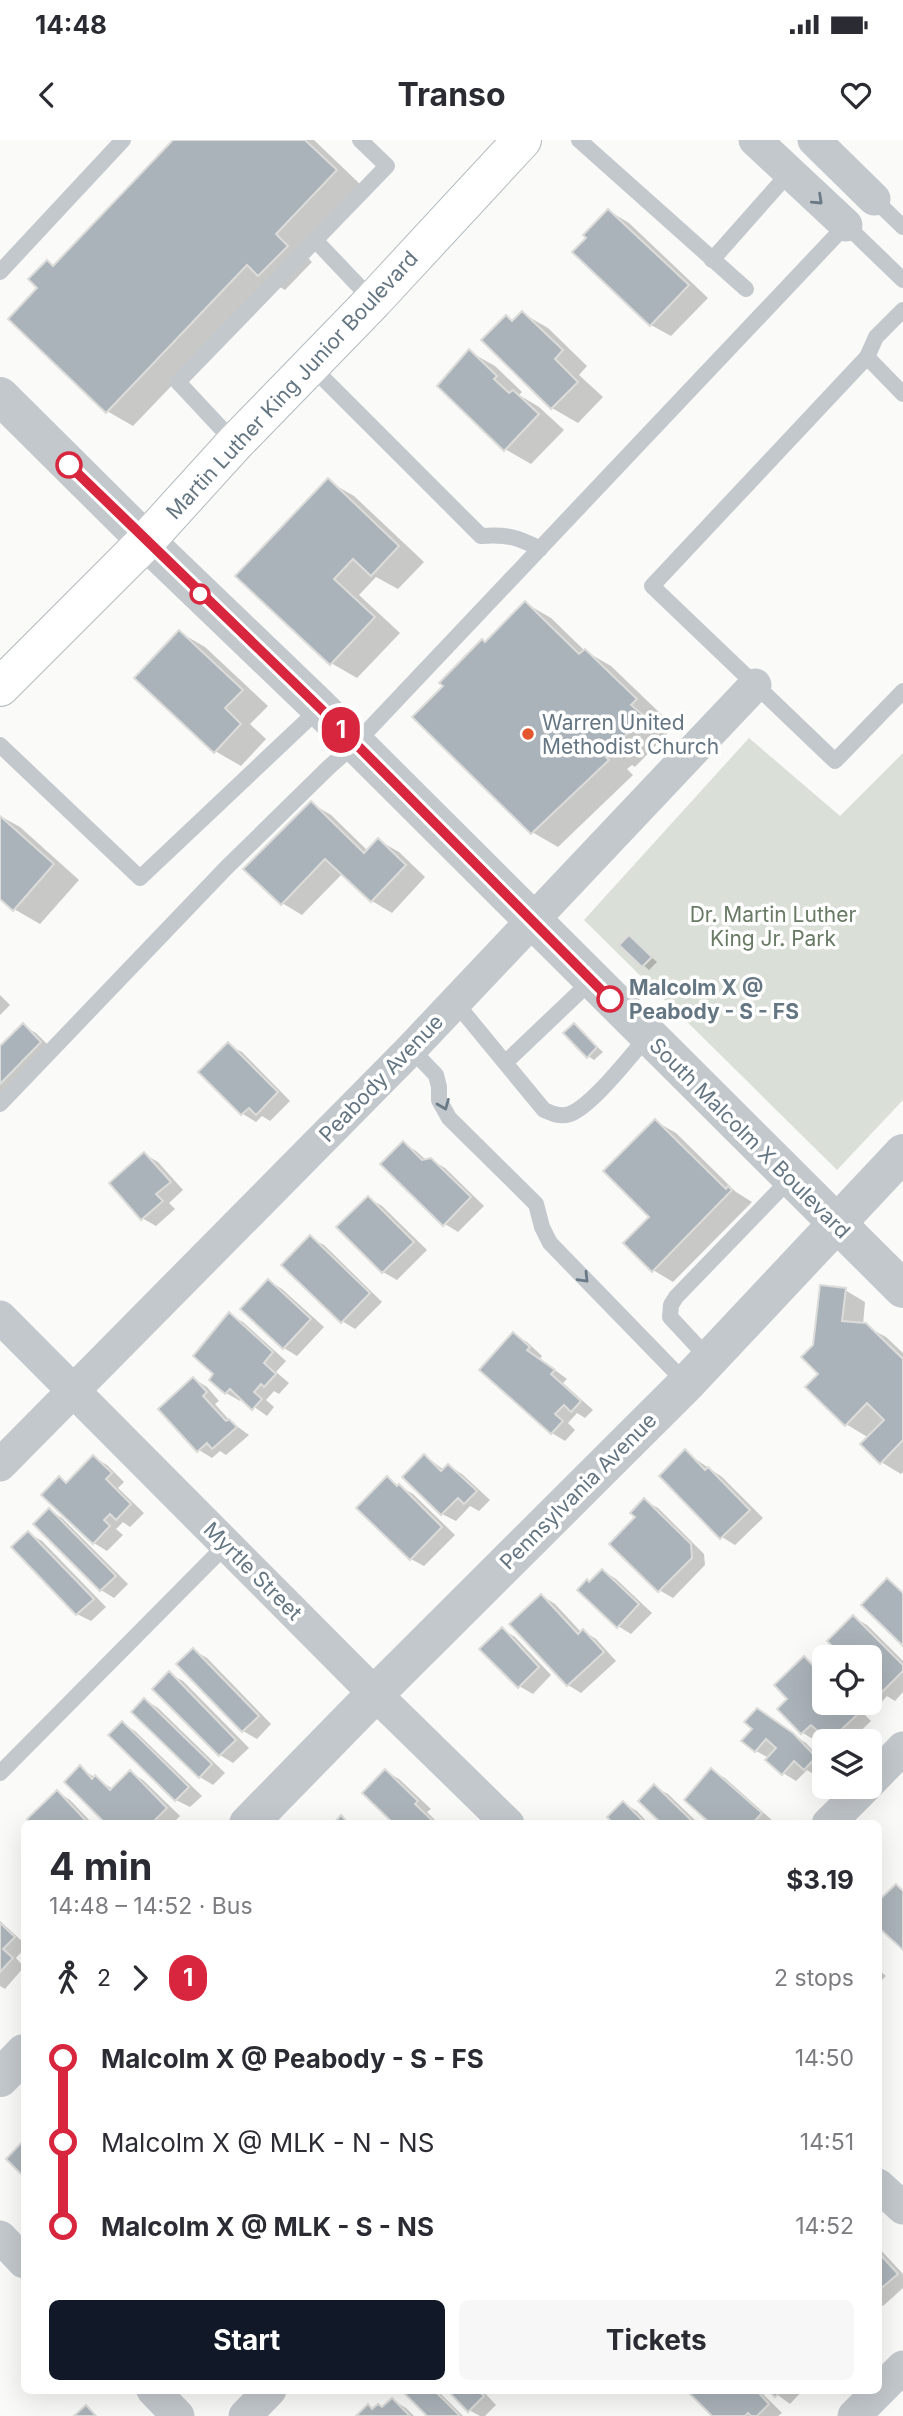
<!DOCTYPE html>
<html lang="en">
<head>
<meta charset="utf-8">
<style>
	:root { --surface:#fff; --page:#f7f7f7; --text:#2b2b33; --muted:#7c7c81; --accent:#111827 }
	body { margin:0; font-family:Inter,sans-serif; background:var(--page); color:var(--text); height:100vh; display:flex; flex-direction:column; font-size:26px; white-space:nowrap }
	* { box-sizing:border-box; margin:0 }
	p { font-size:23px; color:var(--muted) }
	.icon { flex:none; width:38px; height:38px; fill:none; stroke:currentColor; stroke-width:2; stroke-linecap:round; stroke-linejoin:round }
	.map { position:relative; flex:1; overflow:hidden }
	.drawer { position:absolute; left:21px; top:1680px; width:861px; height:574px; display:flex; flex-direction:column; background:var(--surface); border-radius:10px; box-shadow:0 7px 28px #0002 }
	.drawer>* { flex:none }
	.badge { padding:0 14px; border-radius:23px; font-size:24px; line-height:46px }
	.buttons { position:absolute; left:812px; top:1505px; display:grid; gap:14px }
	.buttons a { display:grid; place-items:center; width:70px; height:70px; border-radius:10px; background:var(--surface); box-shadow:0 7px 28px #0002; font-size:35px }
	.map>.badge { position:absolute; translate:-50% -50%; box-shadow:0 0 0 4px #fff }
	.legs { display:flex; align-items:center; gap:10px; height:77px; padding:0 28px; font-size:23px }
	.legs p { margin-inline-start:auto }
	.head { display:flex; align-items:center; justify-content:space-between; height:119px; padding:0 28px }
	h1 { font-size:38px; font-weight:700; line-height:52px }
	.action { display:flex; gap:14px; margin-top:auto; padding:14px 28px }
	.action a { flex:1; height:80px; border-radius:10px; background:var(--accent); color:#fff; font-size:28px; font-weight:700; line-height:80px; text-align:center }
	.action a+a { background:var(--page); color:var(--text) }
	ul { padding:0 28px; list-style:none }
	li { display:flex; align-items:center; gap:24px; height:84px; font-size:26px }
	li i { display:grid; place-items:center; width:10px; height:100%; margin:0 9px; background:currentColor }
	li i::after { content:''; width:18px; height:18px; margin:-9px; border:5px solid; border-radius:50%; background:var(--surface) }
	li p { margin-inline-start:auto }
	li:first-child i { background:linear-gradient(#0000 50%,currentColor 0) }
	li:last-child i { background:linear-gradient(currentColor 50%,#0000 0) }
	.status { display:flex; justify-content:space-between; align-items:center; height:49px; padding:0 35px; background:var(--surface); direction:ltr }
	.status svg { height:19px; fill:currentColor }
	header { display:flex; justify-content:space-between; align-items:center; height:91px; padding:0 28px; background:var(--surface); font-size:32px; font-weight:700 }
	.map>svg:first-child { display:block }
	.green { fill:#dadfd7 }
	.shadow { fill:#0003 }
	.building { fill:#aab3b9; stroke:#dcdcda; stroke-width:2 }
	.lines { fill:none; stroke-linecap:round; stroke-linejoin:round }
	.secondary-casing { stroke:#b3babf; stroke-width:40 }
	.service { stroke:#c3c8cc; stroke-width:16 }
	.minor { stroke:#c3c8cc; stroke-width:33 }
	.tertiary { stroke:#c3c8cc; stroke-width:38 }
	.secondary { stroke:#fff; stroke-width:38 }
	.oneway { stroke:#6a7a87 }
	.line-1-casing { stroke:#fff; stroke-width:16 }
	.line-1 { stroke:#d7263d; stroke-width:10 }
	.stop-1-dot { fill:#fff; stroke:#d7263d; stroke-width:3.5 }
	.poi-dot { fill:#e4572e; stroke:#fff; stroke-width:2.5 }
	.labels { text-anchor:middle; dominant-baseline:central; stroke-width:7; stroke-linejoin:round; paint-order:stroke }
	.street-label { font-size:21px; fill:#657683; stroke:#fff }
	.poi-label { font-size:21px; fill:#657683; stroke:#fff; text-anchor:start }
	.park-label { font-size:21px; fill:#687a64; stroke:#fff }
	.stop-label { font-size:21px; font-weight:bold; fill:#657683; stroke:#fff; text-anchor:start }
</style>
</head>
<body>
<div class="status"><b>14:48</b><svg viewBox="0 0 49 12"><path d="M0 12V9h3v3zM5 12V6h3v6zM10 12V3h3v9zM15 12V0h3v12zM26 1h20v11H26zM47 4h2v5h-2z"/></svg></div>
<header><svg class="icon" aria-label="back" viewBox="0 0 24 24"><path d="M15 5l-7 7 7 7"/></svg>Transo<svg class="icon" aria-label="heart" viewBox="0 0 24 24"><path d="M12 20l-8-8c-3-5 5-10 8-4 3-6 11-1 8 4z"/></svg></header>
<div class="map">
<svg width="903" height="2276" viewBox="0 0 903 2276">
	<rect width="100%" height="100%" fill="#fafaf8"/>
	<polygon class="green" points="749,598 840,676 903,613 903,960 837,1030 584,780"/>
	<g class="shadow">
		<polygon points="175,0 314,0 362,46 301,110 312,122 285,150 271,142 133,286 107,271 40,148 47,122 55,126"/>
		<polygon points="609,71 629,83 708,158 671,196 651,185"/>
		<polygon points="522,173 548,188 587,226 579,235 603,257 578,283 552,268 483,200 506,177 514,182"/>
		<polygon points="470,212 495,226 522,252 519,255 539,267 564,290 531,324 505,309"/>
		<polygon points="328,341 354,356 424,422 398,449 376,437 359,455 400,493 357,538 331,523"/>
		<polygon points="525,463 551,478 585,511 611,526 662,575 656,580 669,592 635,627 632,625 627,629 633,635 558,707 532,692 486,504"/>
		<polygon points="179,492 205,507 268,566 250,584 266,599 241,626 215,611"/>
		<polygon points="311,663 331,675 368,711 378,700 399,712 425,737 392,773 372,761 343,733 302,775 282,763"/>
		<polygon points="0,676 20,687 79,740 40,784 14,769 0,757"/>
		<polygon points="629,797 657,822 649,830 621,805"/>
		<polygon points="0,855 10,865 0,875"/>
		<polygon points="23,886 36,893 54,911 0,965 0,908"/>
		<polygon points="574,886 603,912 594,920 588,916"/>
		<polygon points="228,905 242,912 290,961 270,981 262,976 256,982 243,974 201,932"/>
		<polygon points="655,981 676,993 736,1052 752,1062 673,1142 653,1130 652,1077"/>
		<polygon points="403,1003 416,1011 427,1021 431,1020 445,1028 484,1066 458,1092 445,1084"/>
		<polygon points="144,1014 158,1022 183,1050 169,1063 175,1069 156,1086 142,1078"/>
		<polygon points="368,1058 382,1066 427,1110 397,1140 383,1132 339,1087"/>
		<polygon points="310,1098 324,1105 382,1162 355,1189 342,1181"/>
		<polygon points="269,1141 282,1149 324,1187 297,1216 284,1208"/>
		<polygon points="845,1150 865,1162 863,1185 886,1197 903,1213 903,1332 901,1334 881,1322 869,1298 846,1284 820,1234 815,1206"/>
		<polygon points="229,1175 243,1182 286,1221 276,1232 289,1243 279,1254 274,1251 266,1260 274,1267 267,1276 242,1258 240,1261 226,1253 211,1240 216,1234"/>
		<polygon points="513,1194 527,1202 542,1216 540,1219 567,1239 563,1243 593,1270 585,1278 577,1273 568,1283 575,1290 565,1301 552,1293"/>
		<polygon points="194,1239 207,1247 219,1261 215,1264 231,1282 249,1295 226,1315 220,1311 212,1318 199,1310"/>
		<polygon points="685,1312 722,1337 763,1378 735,1405 722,1397"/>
		<polygon points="425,1316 444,1330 449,1326 462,1334 490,1360 479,1371 470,1366 456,1381 442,1374"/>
		<polygon points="93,1317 107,1325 124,1342 118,1348 144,1373 130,1387 123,1382 116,1389 123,1395 107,1411 94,1403 59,1339 68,1344"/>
		<polygon points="387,1339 413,1354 455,1395 424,1426 411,1419"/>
		<polygon points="645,1361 658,1368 704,1414 705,1425 673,1458 659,1450 638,1377"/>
		<polygon points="49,1370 62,1378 128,1444 114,1458 101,1450"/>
		<polygon points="28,1393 42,1401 106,1467 91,1481 77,1474"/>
		<polygon points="603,1431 616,1439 652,1473 631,1494 618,1486 590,1444"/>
		<polygon points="542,1456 555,1464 581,1492 583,1491 596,1499 616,1521 581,1553 568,1545"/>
		<polygon points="853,1477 867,1485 903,1521 903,1552 895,1561 887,1556 878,1566 870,1561 870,1517 846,1517 829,1501"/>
		<polygon points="502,1489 515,1497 551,1535 533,1554 519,1546"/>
		<polygon points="193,1510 207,1518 271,1584 257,1599 243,1591 179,1524"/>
		<polygon points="804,1518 824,1533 824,1563 853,1563 871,1581 850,1601 830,1601 823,1594 816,1601 803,1593 779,1569 790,1559"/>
		<polygon points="169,1534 183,1541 249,1608 233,1623 220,1615"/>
		<polygon points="145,1560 158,1568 225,1633 213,1645 200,1637"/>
		<polygon points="770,1579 806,1603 824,1622 824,1630 818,1637 807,1630 796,1641 783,1633 769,1618 756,1611"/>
		<polygon points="122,1583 135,1591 202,1656 190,1667 176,1660"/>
		<polygon points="80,1628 113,1649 130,1632 143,1640 180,1676 172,1684 108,1684"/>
		<polygon points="385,1631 399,1639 431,1669 427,1672 439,1684 397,1684"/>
		<polygon points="711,1631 725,1638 774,1682 773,1684 714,1684"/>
		<polygon points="654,1647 668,1654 699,1684 665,1684"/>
		<polygon points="57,1652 70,1660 93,1684 34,1684"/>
		<polygon points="623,1663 637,1671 649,1684 616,1684"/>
		<polygon points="0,1781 24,1803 24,1809 16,1818 24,1827 5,1849 0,1846"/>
		<polygon points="878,1829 886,1836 878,1844"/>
		<polygon points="878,2107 903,2134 903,2148 883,2166 878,2163"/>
		<polygon points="404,2250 437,2250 463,2276 430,2276"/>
		<polygon points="449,2250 482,2250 496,2265 485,2276 480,2276 469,2270"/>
		<polygon points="692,2250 759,2250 782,2273 778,2276 715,2276"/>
		<polygon points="771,2250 803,2250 790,2264"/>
		<polygon points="392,2260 406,2268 414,2276 358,2276 368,2267 374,2270 383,2268"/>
	</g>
	<g class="building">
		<polygon points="173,0 305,0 337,30 276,94 288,106 258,136 247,125 106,273 8,179 37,148 28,139 47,120 53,126"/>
		<polygon points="608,69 689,145 650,186 572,112 586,98 583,95"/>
		<polygon points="522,171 563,210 555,219 578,242 551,269 481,200 506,175 512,181"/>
		<polygon points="469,209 497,236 494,239 509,253 513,250 539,274 504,311 437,246"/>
		<polygon points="328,338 399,406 371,436 353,419 334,439 375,477 330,525 235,436"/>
		<polygon points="525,461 579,514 585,509 637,559 631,565 644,576 608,613 605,611 602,613 609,620 531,694 412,577 443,546 439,543 482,499 485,502"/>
		<polygon points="179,490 243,550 225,568 241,584 214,613 134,538"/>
		<polygon points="311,661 364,713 378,698 406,725 371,762 325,719 281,765 243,729"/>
		<polygon points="0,676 54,724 13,771 0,759"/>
		<polygon points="629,795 652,817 642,827 619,805"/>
		<polygon points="23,883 41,902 0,944 0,906"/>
		<polygon points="574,883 597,907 587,918 563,893"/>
		<polygon points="228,902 278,952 256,975 249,968 241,975 198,932"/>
		<polygon points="655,979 726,1049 728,1046 732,1050 652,1132 623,1103 649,1077 603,1031"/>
		<polygon points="403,1001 422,1020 431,1018 471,1057 443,1086 380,1024"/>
		<polygon points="144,1012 171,1042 156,1054 163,1061 141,1080 109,1043"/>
		<polygon points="368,1056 414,1102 382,1133 336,1087"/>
		<polygon points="310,1095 370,1153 341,1183 281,1125"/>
		<polygon points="268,1139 311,1179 283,1209 240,1169"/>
		<polygon points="820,1145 846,1148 842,1181 866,1183 903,1219 903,1300 880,1324 860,1304 884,1280 867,1263 845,1286 805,1247 818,1234 801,1217 813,1205"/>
		<polygon points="229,1172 273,1212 264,1223 276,1234 264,1247 261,1244 254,1252 262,1259 252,1270 230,1249 225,1254 209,1240 213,1234 193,1216"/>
		<polygon points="513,1192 530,1207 527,1210 555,1230 551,1234 581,1261 571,1272 564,1265 555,1274 563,1281 551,1294 479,1230"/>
		<polygon points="193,1237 207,1252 203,1256 226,1281 229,1279 237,1287 212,1309 207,1303 197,1312 158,1269"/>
		<polygon points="685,1309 705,1330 708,1327 750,1370 720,1399 659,1336"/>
		<polygon points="424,1314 441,1331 448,1324 477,1351 464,1364 458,1358 441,1375 402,1337"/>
		<polygon points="93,1315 112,1333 106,1339 131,1364 116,1380 110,1374 104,1380 110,1386 93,1404 41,1355 59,1336 66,1343"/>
		<polygon points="387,1336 397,1346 399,1344 442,1387 410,1420 356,1368"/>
		<polygon points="644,1358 691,1404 692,1418 658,1452 609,1404 635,1377 630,1373"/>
		<polygon points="49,1368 116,1436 100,1451 33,1384"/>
		<polygon points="28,1391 94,1459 76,1475 11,1407"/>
		<polygon points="602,1429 639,1464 617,1488 577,1450 587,1439 589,1442"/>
		<polygon points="887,1438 903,1453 903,1506 861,1465"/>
		<polygon points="541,1454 578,1494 583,1489 604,1512 567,1546 509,1484"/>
		<polygon points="853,1475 903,1525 903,1531 880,1554 874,1548 870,1553 870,1517 843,1517 827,1501"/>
		<polygon points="502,1487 539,1527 518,1548 479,1509"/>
		<polygon points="193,1508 259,1576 242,1592 176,1524"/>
		<polygon points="804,1516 824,1537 824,1563 849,1563 859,1573 829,1601 811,1585 801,1594 777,1569 787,1559 774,1545"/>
		<polygon points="169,1531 236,1600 219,1616 152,1549"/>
		<polygon points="144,1558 212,1624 199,1638 131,1572"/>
		<polygon points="757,1568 793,1593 816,1617 804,1630 794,1621 782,1635 765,1620 776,1608 766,1599 755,1612 741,1601 752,1589 744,1582"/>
		<polygon points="122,1581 189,1647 175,1661 108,1595"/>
		<polygon points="80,1625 92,1639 95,1635 110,1650 130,1630 167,1668 151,1684 106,1684 64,1642"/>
		<polygon points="711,1628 762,1673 752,1684 711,1684 684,1660"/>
		<polygon points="385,1629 418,1661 415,1664 436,1684 394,1684 362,1653"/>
		<polygon points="654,1644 695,1684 662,1684 638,1661"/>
		<polygon points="57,1650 89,1684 31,1684 27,1679"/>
		<polygon points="623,1661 646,1684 613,1684 607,1677"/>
		<polygon points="341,1675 349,1684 333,1684"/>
		<polygon points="896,1744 903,1751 903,1810 878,1787 878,1769 881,1767 878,1761"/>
		<polygon points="0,1783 15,1797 3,1809 13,1818 0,1832"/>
		<polygon points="24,2000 24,2037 6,2019"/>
		<polygon points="878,2112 898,2134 878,2151"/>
		<polygon points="401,2250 434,2250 460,2276 427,2276"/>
		<polygon points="447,2250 478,2250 484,2256 468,2272"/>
		<polygon points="689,2250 756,2250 769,2264 757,2276 751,2276 748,2273 745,2276 712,2276 688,2252"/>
		<polygon points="768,2250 782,2250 775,2257"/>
		<polygon points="392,2258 410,2276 356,2276 368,2264 372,2269 378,2264 382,2267"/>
		<polygon points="86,2265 96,2276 74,2276"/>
	</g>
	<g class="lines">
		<defs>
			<polyline id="secondary" points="0,547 146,401 235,303 373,161 522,0"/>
		</defs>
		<use href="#secondary" class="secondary-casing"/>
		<g class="service">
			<polyline points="579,0 746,149"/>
			<polyline points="874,59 903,87"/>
			<polyline points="316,101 373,161"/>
			<polyline points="712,120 789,33"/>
			<polyline points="0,132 123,0"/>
			<polyline points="903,170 876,197 867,217 652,446 835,621 903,551"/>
			<polyline points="867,217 903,254"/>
			<path d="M311,226L481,396C506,394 518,397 540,409"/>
			<polyline points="235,303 178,242 387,26 360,0"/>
			<polyline points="0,605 140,738 320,568"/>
			<path d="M455,862L544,970C553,974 560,977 570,974C593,965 630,916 648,896"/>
			<polyline points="411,909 436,935 439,947 439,960 449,978 536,1064 542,1087 550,1103 686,1243"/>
			<polyline points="506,922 591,841"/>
			<polyline points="0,964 226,728 329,627 355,604 846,85 903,140"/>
			<polyline points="709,1219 670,1177 671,1165 676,1157 791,1038"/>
			<polyline points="0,1633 226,1405"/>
		</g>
		<g class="minor">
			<polyline points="755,0 846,85"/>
			<polyline points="814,0 874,59"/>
			<polyline points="0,1177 375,1554 508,1684"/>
			<polyline points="0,1325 411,909 755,545"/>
			<polyline points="870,1642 903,1608"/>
			<polyline points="828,1684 865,1647"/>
			<polyline points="878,2045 903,2068"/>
			<polyline points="0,2097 24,2122"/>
			<polyline points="153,2250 178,2276"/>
			<polyline points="245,2276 270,2250"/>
			<polyline points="854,2276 903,2227"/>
		</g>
		<g class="tertiary">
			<polyline points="0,256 146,401 320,568 903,1149"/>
			<polyline points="248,1684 375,1554 687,1243 903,1013"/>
			<polyline points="0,1938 24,1913"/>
		</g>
		<use href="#secondary" class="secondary"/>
	</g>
	<defs><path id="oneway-chevron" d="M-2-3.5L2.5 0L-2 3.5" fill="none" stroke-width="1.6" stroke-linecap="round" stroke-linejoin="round" transform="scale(1.75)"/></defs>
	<g class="oneway">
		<use href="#oneway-chevron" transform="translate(818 60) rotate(43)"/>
		<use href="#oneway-chevron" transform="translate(444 965) rotate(68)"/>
		<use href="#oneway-chevron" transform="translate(584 1138) rotate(46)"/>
	</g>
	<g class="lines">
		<defs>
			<polyline id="line-1" points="69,325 320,568 610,859"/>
		</defs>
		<use href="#line-1" class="line-1-casing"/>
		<use href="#line-1" class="line-1"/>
	</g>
	<g class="stop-1-dot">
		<circle cx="69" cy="325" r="12"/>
		<circle cx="200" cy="454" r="9"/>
		<circle cx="610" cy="859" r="12"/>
	</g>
	<circle class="poi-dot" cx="528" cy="594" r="7"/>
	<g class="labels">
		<g class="street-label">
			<text transform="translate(292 245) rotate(-47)">Martin Luther King Junior Boulevard</text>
			<text transform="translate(381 938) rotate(-46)">Peabody Avenue</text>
			<text transform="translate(750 998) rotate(45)">South Malcolm X Boulevard</text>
			<text transform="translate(578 1351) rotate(-45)">Pennsylvania Avenue</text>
			<text transform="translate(253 1431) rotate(45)">Myrtle Street</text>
		</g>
		<g class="poi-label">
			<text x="542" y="582">Warren United<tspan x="542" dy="24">Methodist Church</tspan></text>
		</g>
		<g class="park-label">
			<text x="773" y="774">Dr. Martin Luther<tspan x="773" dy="24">King Jr. Park</tspan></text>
		</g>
		<g class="stop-label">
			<text x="629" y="847">Malcolm X @<tspan x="629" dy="24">Peabody - S - FS</tspan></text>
		</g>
	</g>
</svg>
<div class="buttons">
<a><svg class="icon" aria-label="locate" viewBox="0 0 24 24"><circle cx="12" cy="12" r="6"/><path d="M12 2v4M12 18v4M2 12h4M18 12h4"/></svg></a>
<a><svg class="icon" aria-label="layers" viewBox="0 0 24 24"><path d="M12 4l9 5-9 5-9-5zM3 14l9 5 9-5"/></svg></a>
</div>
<b class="badge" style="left:341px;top:590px;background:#d7263d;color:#fff">1</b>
<section class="drawer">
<div class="head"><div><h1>4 min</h1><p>14:48 – 14:52 · Bus</p></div><b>$3.19</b></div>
<div class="legs"><svg class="icon" aria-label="walk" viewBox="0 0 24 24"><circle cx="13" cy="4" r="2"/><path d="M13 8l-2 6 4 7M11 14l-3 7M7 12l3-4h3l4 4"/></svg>2<svg class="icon" aria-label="forward" viewBox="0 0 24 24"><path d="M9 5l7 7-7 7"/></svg><b class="badge" style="background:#d7263d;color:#fff">1</b><p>2 stops</p></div>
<ul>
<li><i style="color:#d7263d"></i><b>Malcolm X @ Peabody - S - FS</b><p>14:50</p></li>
<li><i style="color:#d7263d"></i><span>Malcolm X @ MLK - N - NS</span><p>14:51</p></li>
<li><i style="color:#d7263d"></i><b>Malcolm X @ MLK - S - NS</b><p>14:52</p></li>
</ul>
<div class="action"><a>Start</a><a>Tickets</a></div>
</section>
</div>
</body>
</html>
